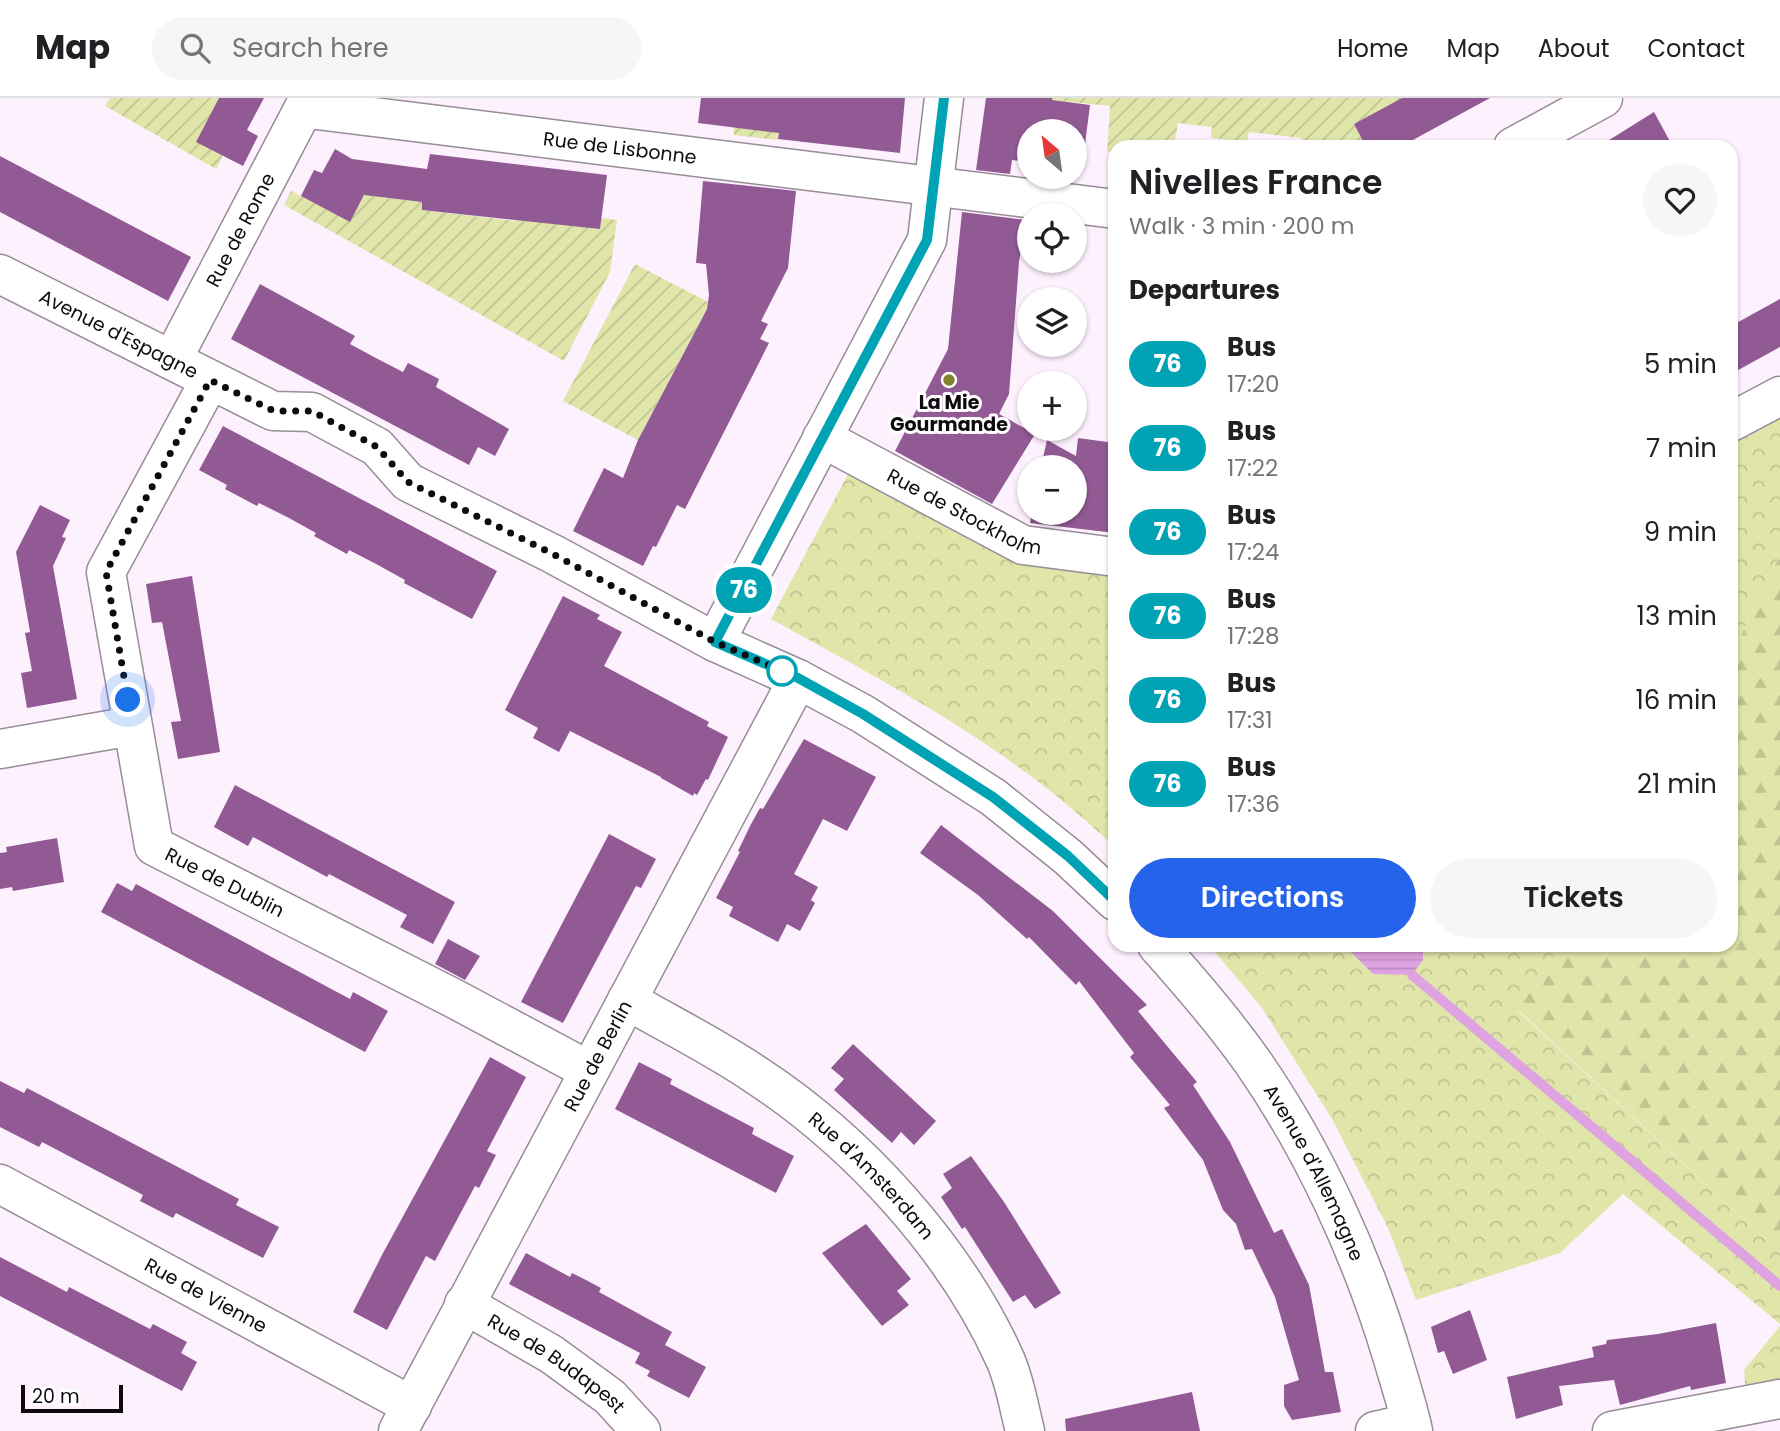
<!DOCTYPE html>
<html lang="en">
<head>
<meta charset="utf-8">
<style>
	:root { --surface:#fff; --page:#f6f6f6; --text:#202124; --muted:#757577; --line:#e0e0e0; --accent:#2563eb }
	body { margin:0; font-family:Poppins,sans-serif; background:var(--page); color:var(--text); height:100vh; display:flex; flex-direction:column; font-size:26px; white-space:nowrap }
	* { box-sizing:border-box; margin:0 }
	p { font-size:23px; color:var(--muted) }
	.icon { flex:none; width:38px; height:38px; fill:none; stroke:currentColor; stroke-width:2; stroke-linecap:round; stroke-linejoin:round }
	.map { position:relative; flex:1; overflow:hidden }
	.panel { position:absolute; left:1108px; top:42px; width:630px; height:812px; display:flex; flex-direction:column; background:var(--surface); border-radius:21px; box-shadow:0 2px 5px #0004 }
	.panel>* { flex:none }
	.badge { padding:0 14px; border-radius:23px; font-size:24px; line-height:46px }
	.needle { width:46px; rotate:331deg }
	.buttons { position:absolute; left:1017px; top:21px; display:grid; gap:14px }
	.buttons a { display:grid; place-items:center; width:70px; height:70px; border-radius:50%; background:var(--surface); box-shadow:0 2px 5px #0004; font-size:35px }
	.scale { position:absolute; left:21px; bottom:18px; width:102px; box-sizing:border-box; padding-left:7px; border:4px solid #0e0a0e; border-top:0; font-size:19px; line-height:24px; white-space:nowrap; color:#0e0a0e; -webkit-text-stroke:5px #fff; paint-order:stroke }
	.you { position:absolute; width:35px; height:35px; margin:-18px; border:5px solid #fff; border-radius:50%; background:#1a73e8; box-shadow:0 0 0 10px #1a73e833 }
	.map>.badge { position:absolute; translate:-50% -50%; box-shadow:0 0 0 4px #fff }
	h2 { padding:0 21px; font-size:26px; line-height:63px }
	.round { display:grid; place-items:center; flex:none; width:74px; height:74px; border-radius:37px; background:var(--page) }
	.summary { display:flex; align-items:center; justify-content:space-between; height:119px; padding:0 21px }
	h1 { font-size:33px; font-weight:600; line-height:52px }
	.button { display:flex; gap:14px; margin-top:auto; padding:14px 21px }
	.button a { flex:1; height:80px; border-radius:42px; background:var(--accent); color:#fff; font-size:28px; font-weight:600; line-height:80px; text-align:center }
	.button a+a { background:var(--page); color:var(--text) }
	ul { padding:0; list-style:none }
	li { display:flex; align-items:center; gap:21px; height:84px; padding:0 21px }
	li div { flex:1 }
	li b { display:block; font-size:26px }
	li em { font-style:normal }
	li .badge { min-width:77px; font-weight:700; text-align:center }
	header { display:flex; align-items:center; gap:42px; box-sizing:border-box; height:98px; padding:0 35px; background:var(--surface); border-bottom:2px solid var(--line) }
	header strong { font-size:33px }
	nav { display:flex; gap:38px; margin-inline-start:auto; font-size:24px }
	.search { width:490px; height:63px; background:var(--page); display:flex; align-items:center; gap:18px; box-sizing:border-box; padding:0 24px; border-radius:38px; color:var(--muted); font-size:26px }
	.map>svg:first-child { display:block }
	.forest { fill:url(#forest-firs) }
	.park { fill:url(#park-crowns) }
	.garden { fill:url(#garden-furrows) }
	.water { fill:url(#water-rules) }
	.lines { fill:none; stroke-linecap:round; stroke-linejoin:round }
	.stream { stroke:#dea3e0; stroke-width:10 }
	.building { fill:#915a94 }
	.minor-casing { stroke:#978c97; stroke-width:41 }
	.minor { stroke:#fff; stroke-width:38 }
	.line-casing { stroke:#fff; stroke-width:16 }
	.line { stroke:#00a3b4; stroke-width:10 }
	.walk { stroke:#0e0a0e; stroke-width:7; stroke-dasharray:0 12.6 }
	.poi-dot { fill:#80842f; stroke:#fff; stroke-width:2.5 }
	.stop-dot { fill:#fff; stroke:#00a3b4; stroke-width:3.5 }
	.labels { text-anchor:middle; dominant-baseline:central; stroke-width:6; stroke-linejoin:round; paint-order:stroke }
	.street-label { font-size:19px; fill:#0e0a0e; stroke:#fff }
	.poi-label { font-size:19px; font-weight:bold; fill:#0e0a0e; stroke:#fff }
</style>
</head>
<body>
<header>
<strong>Map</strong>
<div class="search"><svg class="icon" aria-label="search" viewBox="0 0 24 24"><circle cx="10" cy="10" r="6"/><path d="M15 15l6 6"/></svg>Search here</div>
<nav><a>Home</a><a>Map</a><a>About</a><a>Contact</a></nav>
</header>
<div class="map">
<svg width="1780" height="1333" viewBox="0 0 1780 1333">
	<defs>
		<pattern id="forest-firs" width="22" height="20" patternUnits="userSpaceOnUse" patternTransform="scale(1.75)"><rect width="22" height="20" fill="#e0e6aa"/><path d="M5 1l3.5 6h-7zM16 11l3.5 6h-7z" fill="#bfc491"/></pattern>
		<pattern id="park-crowns" width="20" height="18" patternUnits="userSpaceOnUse" patternTransform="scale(1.75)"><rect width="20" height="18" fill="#e0e6aa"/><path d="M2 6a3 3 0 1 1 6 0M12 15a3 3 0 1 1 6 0" fill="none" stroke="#bfc491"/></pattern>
		<pattern id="garden-furrows" width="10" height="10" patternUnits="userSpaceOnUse" patternTransform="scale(1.75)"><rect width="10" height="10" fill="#e0e6aa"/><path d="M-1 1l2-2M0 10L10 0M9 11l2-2" fill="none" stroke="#bfc491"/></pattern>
		<pattern id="water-rules" width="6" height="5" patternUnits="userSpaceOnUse" patternTransform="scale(1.75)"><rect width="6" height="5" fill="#dea3e0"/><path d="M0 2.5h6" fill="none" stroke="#bd8bbf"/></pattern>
	</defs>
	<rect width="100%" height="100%" fill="#fef1fe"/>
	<polygon class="forest" points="1780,461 1780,1155 1518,912 1560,847 1731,847 1731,559 1772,470"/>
	<g class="park">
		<polygon points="1780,317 1780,461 1772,470 1731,559 1731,343"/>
		<path d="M848,376L1017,465L1115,476V750C1017,653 891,587 771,521Z"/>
		<polygon points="1209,847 1560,847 1518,913 1780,1155 1780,1226 1623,1096 1560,1155 1416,1202 1388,1130 1332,1021 1262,910"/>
		<polygon points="1780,1228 1780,1289 1746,1296 1744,1272"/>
	</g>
	<g class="garden">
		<polygon points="110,0 225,0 212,14 197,43 223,57 216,71 105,8"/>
		<polygon points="783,0 778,42 734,37 734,29"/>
		<polygon points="1052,0 1403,0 1354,26 1366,49 1301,49 1301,40 1249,34 1247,44 1211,40 1212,29 1178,25 1174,49 1115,49 1115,55 1107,54 1110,8 1052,2"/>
		<polygon points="369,89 372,98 422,104 422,112 515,123 516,114 600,131 601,120 617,122 610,174 564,263 284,107 291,93 350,123"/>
		<polygon points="635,166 710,205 638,342 563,303"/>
	</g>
	<polygon class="water" points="1344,847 1423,847 1423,862 1412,877 1373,876"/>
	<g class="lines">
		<polyline class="stream" points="1412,877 1780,1188"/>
	</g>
	<g class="building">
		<polygon points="219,0 264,0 247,32 258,38 243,68 196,44"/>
		<polygon points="701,0 905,0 900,55 778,41 779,35 698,25"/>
		<polygon points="986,0 1052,0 1052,2 1090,7 1082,70 1074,69 1074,33 1029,33 1029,64 1012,62 1010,76 976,72"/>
		<polygon points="1402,0 1490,0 1400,49 1366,49 1354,26"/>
		<polygon points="1654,14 1673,49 1598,49"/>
		<polygon points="335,51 352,61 427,71 430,56 607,77 600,131 422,112 422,104 364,97 350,124 301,98 314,72 322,75"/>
		<polygon points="0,58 191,159 168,203 0,114"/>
		<polygon points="703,83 796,93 788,170 761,223 768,226 760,241 769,245 685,411 677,407 656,449 653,448 643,468 573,433 604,370 623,380 638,342 707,211 709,197 706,166 696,165"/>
		<polygon points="962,114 1026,122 1019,164 1009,296 999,316 1035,336 992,406 895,353 948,251"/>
		<polygon points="260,186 355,238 350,246 374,259 403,274 408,265 439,281 436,289 509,331 495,358 478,349 469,367 231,241"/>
		<polygon points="1780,201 1780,249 1731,276 1731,228"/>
		<polygon points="223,328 497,473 472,521 404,485 405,482 378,467 349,452 347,456 314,438 316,435 289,420 259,405 257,408 225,391 227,387 199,372"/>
		<polygon points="1078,340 1115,345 1115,435 1030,425 1032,415 1074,415 1074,369 1041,369 1047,342 1076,358"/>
		<polygon points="40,407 70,422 62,439 66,440 53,468 77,601 27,610 21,575 32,573 25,535 30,534 16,454"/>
		<polygon points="192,478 220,654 178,661 171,624 181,623 162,524 152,525 146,486"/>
		<polygon points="563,498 600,517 597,521 622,534 604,568 709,624 707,628 728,639 708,682 706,681 697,697 694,695 693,698 661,680 661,679 570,633 559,654 533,640 538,630 505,612"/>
		<polygon points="804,641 876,679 847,733 823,721 794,776 818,789 811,802 815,805 800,833 787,826 778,844 729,818 733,809 716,800 740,754 738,753 750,728 760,710 763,711"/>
		<polygon points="235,687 455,804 433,846 400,829 407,817 329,776 327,779 253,739 248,748 214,729"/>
		<polygon points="941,727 1053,813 1147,907 1138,913 1197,984 1193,987 1230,1044 1274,1135 1282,1131 1309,1187 1325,1274 1333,1274 1341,1314 1292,1322 1284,1308 1284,1287 1299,1282 1275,1199 1252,1151 1245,1152 1236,1126 1223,1112 1203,1062 1164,1010 1170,1007 1130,959 1134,955 1079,883 1076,887 1029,839 1027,841 978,797 920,755"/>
		<polygon points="609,736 656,761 641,790 636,788 563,925 521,904"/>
		<polygon points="57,740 64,784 13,793 12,789 0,791 0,755 7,754 6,749"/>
		<polygon points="117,785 132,793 136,786 350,901 353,894 388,913 365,954 101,814"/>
		<polygon points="448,841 480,858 465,882 435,866"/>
		<polygon points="853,946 936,1023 914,1047 901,1034 892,1045 834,992 844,981 831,970"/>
		<polygon points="490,959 526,979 487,1053 496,1057 479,1090 475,1088 435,1163 426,1158 387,1232 353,1214 383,1155"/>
		<polygon points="639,964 672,981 670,986 754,1030 752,1036 794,1058 776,1095 615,1011"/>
		<polygon points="0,983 24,995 27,990 239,1101 236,1107 279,1129 263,1160 176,1115 173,1120 140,1103 143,1097 42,1044 39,1049 0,1029"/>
		<polygon points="971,1058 1004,1104 1061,1195 1035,1211 1025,1197 1013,1204 965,1129 962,1131 941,1099 952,1090 943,1076"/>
		<polygon points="866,1126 911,1181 897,1193 909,1207 882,1228 822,1155"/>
		<polygon points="526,1155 570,1179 572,1175 586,1182 601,1190 599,1194 672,1234 665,1247 706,1269 689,1300 647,1278 650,1273 635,1265 640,1255 509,1186"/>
		<polygon points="0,1159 67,1194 69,1189 150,1231 153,1226 187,1244 181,1255 197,1264 182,1293 0,1198"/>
		<polygon points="1470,1212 1487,1262 1453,1276 1444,1253 1438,1255 1431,1229"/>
		<polygon points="1716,1225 1726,1285 1691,1292 1690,1288 1620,1307 1614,1282 1559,1288 1563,1307 1516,1321 1507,1279 1594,1259 1592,1249 1606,1246 1607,1242 1658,1236"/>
		<polygon points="1192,1294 1200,1333 1066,1333 1065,1321"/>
	</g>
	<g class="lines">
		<defs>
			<g id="minor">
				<path id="s1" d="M306,8L317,12L1115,111"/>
				<polyline points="1513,49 1603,0"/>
				<path id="s2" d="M0,176L273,313L312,314L377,349L408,384L553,456L715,544L798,581L863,616L993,699L1068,759L1115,803"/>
				<path id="s3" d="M172,262L309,0"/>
				<path id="s4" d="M210,282L106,474L154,748L453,900L588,972"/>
				<polyline points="1731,324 1780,298"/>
				<path id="s5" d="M822,340L1023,447L1115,459"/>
				<polyline points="715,544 927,142 944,0"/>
				<polyline points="0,651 132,628"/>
				<path id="s6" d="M1157,847C1190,884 1223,922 1252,963C1314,1052 1362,1157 1393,1261C1400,1285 1408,1309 1413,1333"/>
				<path id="s7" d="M627,902C670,927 715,949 756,977C857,1043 955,1150 1005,1261C1015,1283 1019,1310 1025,1333"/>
				<path id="s8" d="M0,1086L412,1308"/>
				<path id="s9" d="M464,1206L551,1256L610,1299L641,1333"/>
				<path id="s10" d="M398,1333L798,581"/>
				<polyline points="1375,1333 1411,1325"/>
				<polyline points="1612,1333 1780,1301"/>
			</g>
		</defs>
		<use href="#minor" class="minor-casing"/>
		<use href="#minor" class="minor"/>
	</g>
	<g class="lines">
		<defs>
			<polyline id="line" points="944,0 927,142 715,544 798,580 863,616 993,699 1068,758 1115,803"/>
		</defs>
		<use href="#line" class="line-casing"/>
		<use href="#line" class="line"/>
		<polyline class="walk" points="128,602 106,474 210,282 274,313 312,313 377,349 408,384 553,456 715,544 782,573"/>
	</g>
	<circle class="poi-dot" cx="949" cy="282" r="7"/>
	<circle class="stop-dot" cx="782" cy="573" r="14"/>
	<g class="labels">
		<g class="street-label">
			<text stroke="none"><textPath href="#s1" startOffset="317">Rue de Lisbonne</textPath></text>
			<text stroke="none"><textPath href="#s3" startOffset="147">Rue de Rome</textPath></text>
			<text stroke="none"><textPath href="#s2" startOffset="133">Avenue d'Espagne</textPath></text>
			<text stroke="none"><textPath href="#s5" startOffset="161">Rue de Stockholm</textPath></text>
			<text stroke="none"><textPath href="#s4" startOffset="576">Rue de Dublin</textPath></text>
			<text stroke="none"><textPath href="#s10" startOffset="425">Rue de Berlin</textPath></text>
			<text stroke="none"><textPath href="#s6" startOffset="278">Avenue d'Allemagne</textPath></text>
			<text stroke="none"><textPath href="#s7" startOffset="303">Rue d'Amsterdam</textPath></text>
			<text stroke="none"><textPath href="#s8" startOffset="234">Rue de Vienne</textPath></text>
			<text stroke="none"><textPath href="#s9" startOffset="110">Rue de Budapest</textPath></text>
		</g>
		<g class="poi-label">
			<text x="949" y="304">La Mie<tspan x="949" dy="22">Gourmande</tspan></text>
		</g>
	</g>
</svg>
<div class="buttons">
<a><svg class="needle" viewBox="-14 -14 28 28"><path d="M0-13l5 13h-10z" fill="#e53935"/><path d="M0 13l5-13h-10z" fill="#757577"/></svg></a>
<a><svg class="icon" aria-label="locate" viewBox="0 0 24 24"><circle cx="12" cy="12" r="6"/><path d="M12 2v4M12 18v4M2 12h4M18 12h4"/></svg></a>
<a><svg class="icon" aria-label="layers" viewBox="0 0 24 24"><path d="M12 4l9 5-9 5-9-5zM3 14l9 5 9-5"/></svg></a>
<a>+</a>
<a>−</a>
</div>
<div class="scale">20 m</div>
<div class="you" style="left:128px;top:602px"></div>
<b class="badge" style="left:744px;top:492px;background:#00a3b4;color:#fff">76</b>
<section class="panel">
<div class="summary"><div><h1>Nivelles France</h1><p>Walk · 3 min · 200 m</p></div><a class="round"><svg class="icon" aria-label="heart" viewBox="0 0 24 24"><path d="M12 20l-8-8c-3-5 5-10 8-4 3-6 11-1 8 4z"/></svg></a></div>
<h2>Departures</h2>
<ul>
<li><span class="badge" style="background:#00a3b4;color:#fff">76</span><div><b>Bus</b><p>17:20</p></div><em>5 min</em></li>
<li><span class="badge" style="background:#00a3b4;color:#fff">76</span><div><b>Bus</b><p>17:22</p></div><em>7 min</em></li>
<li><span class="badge" style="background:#00a3b4;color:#fff">76</span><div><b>Bus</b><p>17:24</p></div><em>9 min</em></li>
<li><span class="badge" style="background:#00a3b4;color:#fff">76</span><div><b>Bus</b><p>17:28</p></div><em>13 min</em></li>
<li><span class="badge" style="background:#00a3b4;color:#fff">76</span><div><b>Bus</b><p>17:31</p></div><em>16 min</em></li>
<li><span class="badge" style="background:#00a3b4;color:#fff">76</span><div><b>Bus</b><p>17:36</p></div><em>21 min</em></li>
</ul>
<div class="button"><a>Directions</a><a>Tickets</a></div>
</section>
</div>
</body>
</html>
